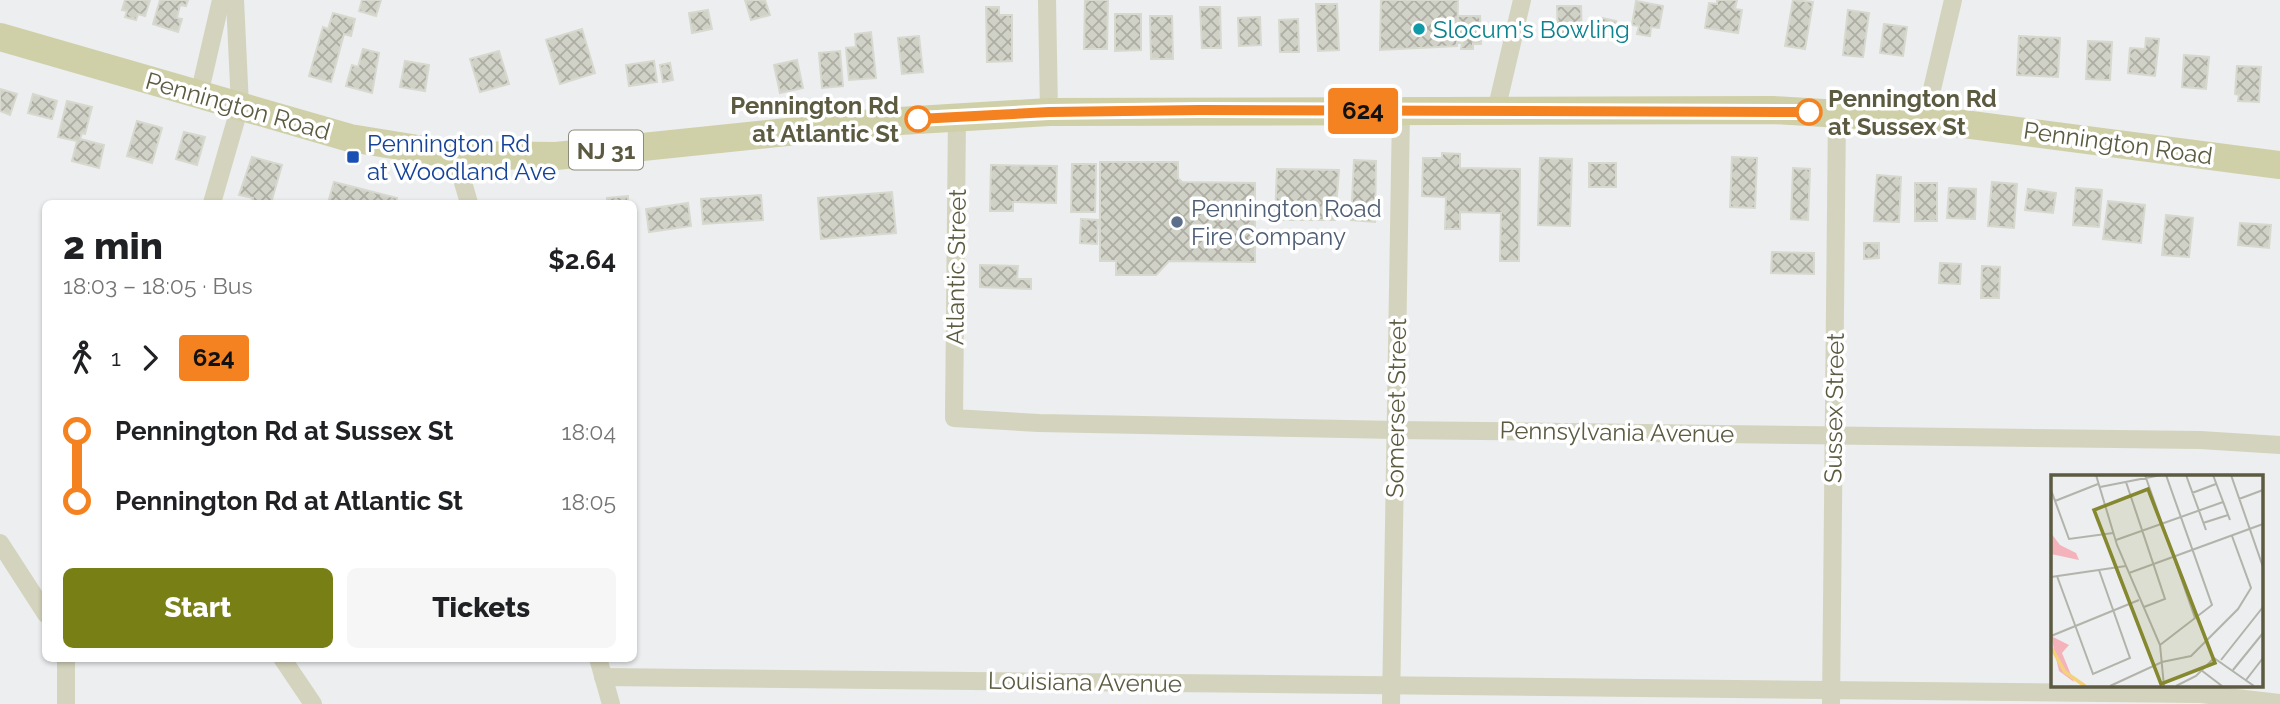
<!DOCTYPE html>
<html lang="en">
<head>
<meta charset="utf-8">
<style>
	:root { --surface:#fff; --page:#f6f6f6; --text:#202124; --muted:#757577; --accent:#787f15 }
	body { margin:0; font-family:Raleway,sans-serif; background:var(--page); color:var(--text); height:100vh; display:flex; flex-direction:column; font-size:26px; white-space:nowrap }
	* { box-sizing:border-box; margin:0 }
	p { font-size:23px; color:var(--muted) }
	.icon { flex:none; width:38px; height:38px; fill:none; stroke:currentColor; stroke-width:2; stroke-linecap:round; stroke-linejoin:round }
	.map { position:relative; flex:1; overflow:hidden }
	.details { position:absolute; left:42px; top:200px; width:595px; height:462px; display:flex; flex-direction:column; background:var(--surface); border-radius:10px; box-shadow:0 2px 5px #0004 }
	.details>* { flex:none }
	.badge { padding:0 14px; border-radius:5px; font-size:24px; line-height:46px }
	.map>.badge { position:absolute; translate:-50% -50%; box-shadow:0 0 0 4px #fff }
	.legs { display:flex; align-items:center; gap:10px; height:77px; padding:0 21px; font-size:23px }
	.legs p { margin-inline-start:auto }
	.headline { display:flex; align-items:center; justify-content:space-between; height:119px; padding:0 21px }
	h1 { font-size:38px; font-weight:800; line-height:52px }
	.primary-button { display:flex; gap:14px; margin-top:auto; padding:14px 21px }
	.primary-button a { flex:1; height:80px; border-radius:10px; background:var(--accent); color:#fff; font-size:28px; font-weight:800; line-height:80px; text-align:center }
	.primary-button a+a { background:var(--page); color:var(--text) }
	ul { padding:0 21px; list-style:none }
	li { display:flex; align-items:center; gap:24px; height:70px; font-size:26px }
	li i { display:grid; place-items:center; width:10px; height:100%; margin:0 9px; background:currentColor }
	li i::after { content:''; width:18px; height:18px; margin:-9px; border:5px solid; border-radius:50%; background:var(--surface) }
	li p { margin-inline-start:auto }
	li:first-child i { background:linear-gradient(#0000 50%,currentColor 0) }
	li:last-child i { background:linear-gradient(currentColor 50%,#0000 0) }
	.map>svg:first-child { display:block }
	.building { fill:url(#building-cross-hatch); stroke:#d7d9cf; stroke-width:2 }
	.lines { fill:none; stroke-linecap:round; stroke-linejoin:round }
	.street { stroke:#d4d3bd; stroke-width:18 }
	.primary { stroke:#cfcfa8; stroke-width:28 }
	.line-1-casing { stroke:#fff; stroke-width:16 }
	.line-1 { stroke:#f58220; stroke-width:10 }
	.culture-dot { fill:#0f9aa8; stroke:#fff; stroke-width:2.5 }
	.stop-1-dot { fill:#fff; stroke:#f58220; stroke-width:3.5 }
	.transit-dot { fill:#1a4fb4; stroke:#fff; stroke-width:2.5 }
	.service-dot { fill:#5c6f8a; stroke:#fff; stroke-width:2.5 }
	.labels { text-anchor:middle; dominant-baseline:central; stroke-width:7; stroke-linejoin:round; paint-order:stroke }
	.shield { fill:#fff; stroke:#8d8c7b; stroke-width:2 }
	.shield-label { font-size:23px; font-weight:bold; fill:#5c5b42 }
	.culture-label { font-size:24px; fill:#0d838f; stroke:#fff; text-anchor:start }
	.stop-label { font-size:24px; font-weight:bold; fill:#5c5b42; stroke:#fff; text-anchor:start }
	.street-label { font-size:24px; fill:#5c5b42; stroke:#fff }
	.transit-label { font-size:24px; fill:#164399; stroke:#fff; text-anchor:start }
	.service-label { font-size:24px; fill:#4e5e75; stroke:#fff; text-anchor:start }
	.inset-river { fill:none; stroke:#f6d17b; stroke-width:3.5 }
	.inset-road { fill:none; stroke:#b2b3aa; stroke-width:2 }
	.view { fill:#85882f; fill-opacity:0.15; stroke:#85882f; stroke-width:3.5 }
	.inset-edge { fill:none; stroke:#5c5b42; stroke-width:3.5 }
</style>
</head>
<body>
<div class="map">
<svg width="2280" height="704" viewBox="0 0 2280 704">
	<defs>
		<pattern id="building-cross-hatch" width="8" height="8" patternUnits="userSpaceOnUse" patternTransform="scale(1.75)"><rect width="8" height="8" fill="#d1d2c7"/><path d="M0 0l8 8M0 8l8-8" fill="none" stroke="#adada3"/></pattern>
	</defs>
	<rect width="100%" height="100%" fill="#eceeef"/>
	<g class="building">
		<polygon points="125,0 150,0 145,16 138,14 136,20 125,17 127,11 122,10"/>
		<polygon points="160,0 188,0 186,6 180,5 177,18 182,19 178,32 153,24"/>
		<polygon points="362,0 381,0 376,16 359,11"/>
		<polygon points="745,0 765,0 770,15 751,20"/>
		<polygon points="1085,0 1108,0 1107,49 1084,49"/>
		<polygon points="1381,0 1458,0 1457,46 1380,50"/>
		<polygon points="1717,0 1737,0 1735,9 1742,10 1738,33 1705,28 1709,3 1717,4"/>
		<polygon points="1793,0 1813,2 1805,49 1785,46"/>
		<polygon points="1636,1 1663,6 1659,28 1651,27 1650,36 1637,34 1639,26 1632,25"/>
		<polygon points="1316,4 1337,4 1339,50 1318,51"/>
		<polygon points="1557,6 1581,6 1582,36 1558,37"/>
		<polygon points="986,7 999,7 999,15 1012,15 1012,61 987,62"/>
		<polygon points="1200,7 1220,7 1221,48 1202,48"/>
		<polygon points="708,10 712,29 692,33 689,13"/>
		<polygon points="1848,10 1869,13 1863,57 1843,55"/>
		<polygon points="333,13 355,19 351,36 344,34 331,82 309,76 323,27 328,29"/>
		<polygon points="1115,14 1141,14 1141,50 1115,51"/>
		<polygon points="1150,16 1172,16 1173,59 1151,59"/>
		<polygon points="1458,16 1480,16 1481,44 1473,44 1473,49 1461,49 1462,43 1458,43"/>
		<polygon points="1260,17 1261,45 1239,46 1238,18"/>
		<polygon points="1602,18 1616,21 1613,40 1598,37"/>
		<polygon points="1298,19 1299,52 1280,52 1279,20"/>
		<polygon points="1884,24 1907,27 1903,56 1880,53"/>
		<polygon points="582,29 595,73 560,84 546,40"/>
		<polygon points="871,32 876,78 849,80 846,48 856,47 855,34"/>
		<polygon points="919,36 923,72 902,74 898,38"/>
		<polygon points="2019,36 2060,38 2058,77 2017,75"/>
		<polygon points="2146,38 2159,39 2155,76 2128,73 2130,48 2145,49"/>
		<polygon points="2088,41 2112,42 2110,80 2086,79"/>
		<polygon points="363,49 379,53 372,93 346,86 352,65 358,67"/>
		<polygon points="499,51 509,84 480,92 470,59"/>
		<polygon points="840,51 843,86 822,88 819,53"/>
		<polygon points="2184,55 2209,57 2206,89 2182,87"/>
		<polygon points="797,60 803,88 780,93 774,65"/>
		<polygon points="405,61 429,65 425,91 400,87"/>
		<polygon points="654,61 657,82 629,86 626,65"/>
		<polygon points="670,63 673,80 663,82 660,65"/>
		<polygon points="2237,66 2261,67 2259,102 2238,101 2239,95 2235,94"/>
		<polygon points="0,89 17,94 10,115 0,111"/>
		<polygon points="33,94 57,101 52,119 28,113"/>
		<polygon points="67,101 92,107 85,134 82,133 80,139 104,145 99,168 72,161 77,141 58,137"/>
		<polygon points="137,121 162,128 152,163 127,156"/>
		<polygon points="184,132 205,137 197,165 176,159"/>
		<polygon points="1442,153 1460,154 1460,168 1520,169 1519,261 1500,261 1501,213 1460,212 1460,229 1445,229 1446,197 1422,196 1423,158 1442,158"/>
		<polygon points="252,157 282,165 271,203 251,203 253,198 239,195"/>
		<polygon points="1732,157 1757,158 1755,208 1730,207"/>
		<polygon points="1540,158 1572,159 1570,226 1538,225"/>
		<polygon points="1354,160 1376,161 1375,222 1351,220"/>
		<polygon points="1100,162 1178,162 1178,178 1182,182 1255,183 1255,262 1169,261 1156,275 1116,275 1116,261 1100,261"/>
		<rect x="1589" y="163" width="27" height="24"/>
		<polygon points="1072,164 1096,164 1095,212 1071,212"/>
		<polygon points="991,165 1057,166 1056,203 1013,202 1013,211 990,211"/>
		<polygon points="1793,168 1810,169 1808,220 1791,219"/>
		<polygon points="1277,169 1339,170 1335,220 1275,220"/>
		<polygon points="1877,175 1901,177 1899,222 1874,221"/>
		<polygon points="334,182 397,198 396,203 328,203"/>
		<polygon points="1992,182 2017,184 2014,228 1988,226"/>
		<rect x="1915" y="183" width="22" height="38"/>
		<polygon points="1949,188 1976,189 1975,219 1947,218"/>
		<polygon points="2076,188 2102,190 2099,227 2073,225"/>
		<polygon points="2028,189 2056,193 2053,213 2025,210"/>
		<polygon points="892,192 896,233 821,239 818,198"/>
		<polygon points="761,195 763,220 703,224 701,199"/>
		<polygon points="628,196 628,203 607,203 607,198"/>
		<polygon points="2108,201 2145,205 2141,243 2103,239"/>
		<polygon points="688,203 691,226 649,232 646,209"/>
		<polygon points="2166,215 2193,218 2189,257 2162,255"/>
		<polygon points="1081,219 1098,220 1097,244 1080,243"/>
		<polygon points="2240,223 2271,225 2269,248 2238,245"/>
		<polygon points="1864,243 1879,243 1879,258 1864,259"/>
		<polygon points="1772,252 1814,253 1814,274 1771,273"/>
		<polygon points="1940,263 1961,264 1960,284 1939,283"/>
		<polygon points="980,265 1018,266 1017,279 1031,279 1031,289 980,287"/>
		<polygon points="1982,266 2000,267 1999,298 1981,298"/>
	</g>
	<g class="lines">
		<g class="street">
			<polyline points="1047,0 1049,112"/>
			<polyline points="199,95 221,0"/>
			<polyline points="1496,111 1522,0"/>
			<polyline points="957,115 954,418 1039,423 1396,430 2200,440 2280,445"/>
			<polyline points="1925,119 1953,0"/>
			<polyline points="455,155 469,203"/>
			<polyline points="212,203 240,106 235,0"/>
			<polyline points="0,543 46,614"/>
			<polyline points="66,658 66,704"/>
			<polyline points="282,658 313,704"/>
			<polyline points="598,658 611,704"/>
			<polyline points="603,677 2201,694 2280,703"/>
			<polyline points="1391,704 1401,112"/>
			<polyline points="1831,704 1837,112"/>
		</g>
		<polyline class="primary" points="0,37 350,138 455,155 556,156 883,122 1049,112 1773,110 1925,119 2280,165"/>
	</g>
	<g class="lines">
		<defs>
			<polyline id="line-1" points="918,119 1049,112 1200,110 1809,112"/>
		</defs>
		<use href="#line-1" class="line-1-casing"/>
		<use href="#line-1" class="line-1"/>
	</g>
	<circle class="culture-dot" cx="1419" cy="29" r="7"/>
	<g class="stop-1-dot">
		<circle cx="1809" cy="112" r="12"/>
		<circle cx="918" cy="119" r="12"/>
	</g>
	<rect class="transit-dot" x="346" y="150" width="14" height="14" rx="3.5"/>
	<circle class="service-dot" cx="1177" cy="222" r="7"/>
	<g class="labels">
		<rect class="shield" x="569" y="130.5" width="74" height="39" rx="5"/>
		<g class="shield-label">
			<text x="606" y="150">NJ 31</text>
		</g>
		<g class="culture-label">
			<text x="1433" y="29">Slocum's Bowling</text>
		</g>
		<g class="stop-label">
			<text x="1828" y="98">Pennington Rd<tspan x="1828" dy="28">at Sussex St</tspan></text>
			<text x="899" y="105" text-anchor="end">Pennington Rd<tspan x="899" dy="28">at Atlantic St</tspan></text>
		</g>
		<g class="street-label">
			<text transform="translate(238 106) rotate(16)">Pennington Road</text>
			<text transform="translate(2118 143) rotate(8)">Pennington Road</text>
			<text transform="translate(956 267) rotate(-89)">Atlantic Street</text>
			<text transform="translate(1396 408) rotate(-89)">Somerset Street</text>
			<text transform="translate(1834 408) rotate(-89)">Sussex Street</text>
			<text transform="translate(1617 432) rotate(1)">Pennsylvania Avenue</text>
			<text transform="translate(1085 682) rotate(1)">Louisiana Avenue</text>
		</g>
		<g class="transit-label">
			<text x="367" y="143">Pennington Rd<tspan x="367" dy="28">at Woodland Ave</tspan></text>
		</g>
		<g class="service-label">
			<text x="1191" y="208">Pennington Road<tspan x="1191" dy="28">Fire Company</tspan></text>
		</g>
	</g>
	<g transform="translate(2051 475)">
		<rect width="212" height="212" fill="#eceeef"/>
		<path d="M0,58L9,70L25,78L28,85L0,79ZM0,161L18,170L11,178L23,207L8,196Z" fill="#f4b3bb"/>
		<path class="inset-river" d="M0,172L14,197L34,211"/>
		<path class="inset-road" d="M45,0L66,70L109,170L113,211M94,0L144,143M135,0L155,55M162,0L179,45M180,0L212,92M75,7L114,124L93,132M49,12L110,0M0,15L18,64L62,58M141,18L165,9M188,24L212,15M4,26L47,9M152,48L177,40M65,65L172,27M78,98L212,49M6,101L42,199L79,183L48,95M0,102L75,91M0,161L88,125M109,170L161,130L115,0M170,185L212,132M150,195L171,211M182,195L212,158M195,205L212,183M59,211L111,187L140,181L187,134L200,113L181,61M125,211L145,201L163,183L203,211"/>
		<path class="view" d="M97,14L164,188L110,209L43,35Z"/>
		<rect width="212" height="212" class="inset-edge"/>
	</g>
</svg>
<b class="badge" style="left:1363px;top:111px;background:#f58220;color:#111">624</b>
<section class="details">
<div class="headline"><div><h1>2 min</h1><p>18:03 – 18:05 · Bus</p></div><b>$2.64</b></div>
<div class="legs"><svg class="icon" aria-label="walk" viewBox="0 0 24 24"><circle cx="13" cy="4" r="2"/><path d="M13 8l-2 6 4 7M11 14l-3 7M7 12l3-4h3l4 4"/></svg>1<svg class="icon" aria-label="forward" viewBox="0 0 24 24"><path d="M9 5l7 7-7 7"/></svg><b class="badge" style="background:#f58220;color:#111">624</b></div>
<ul>
<li><i style="color:#f58220"></i><b>Pennington Rd at Sussex St</b><p>18:04</p></li>
<li><i style="color:#f58220"></i><b>Pennington Rd at Atlantic St</b><p>18:05</p></li>
</ul>
<div class="primary-button"><a>Start</a><a>Tickets</a></div>
</section>
</div>
</body>
</html>
